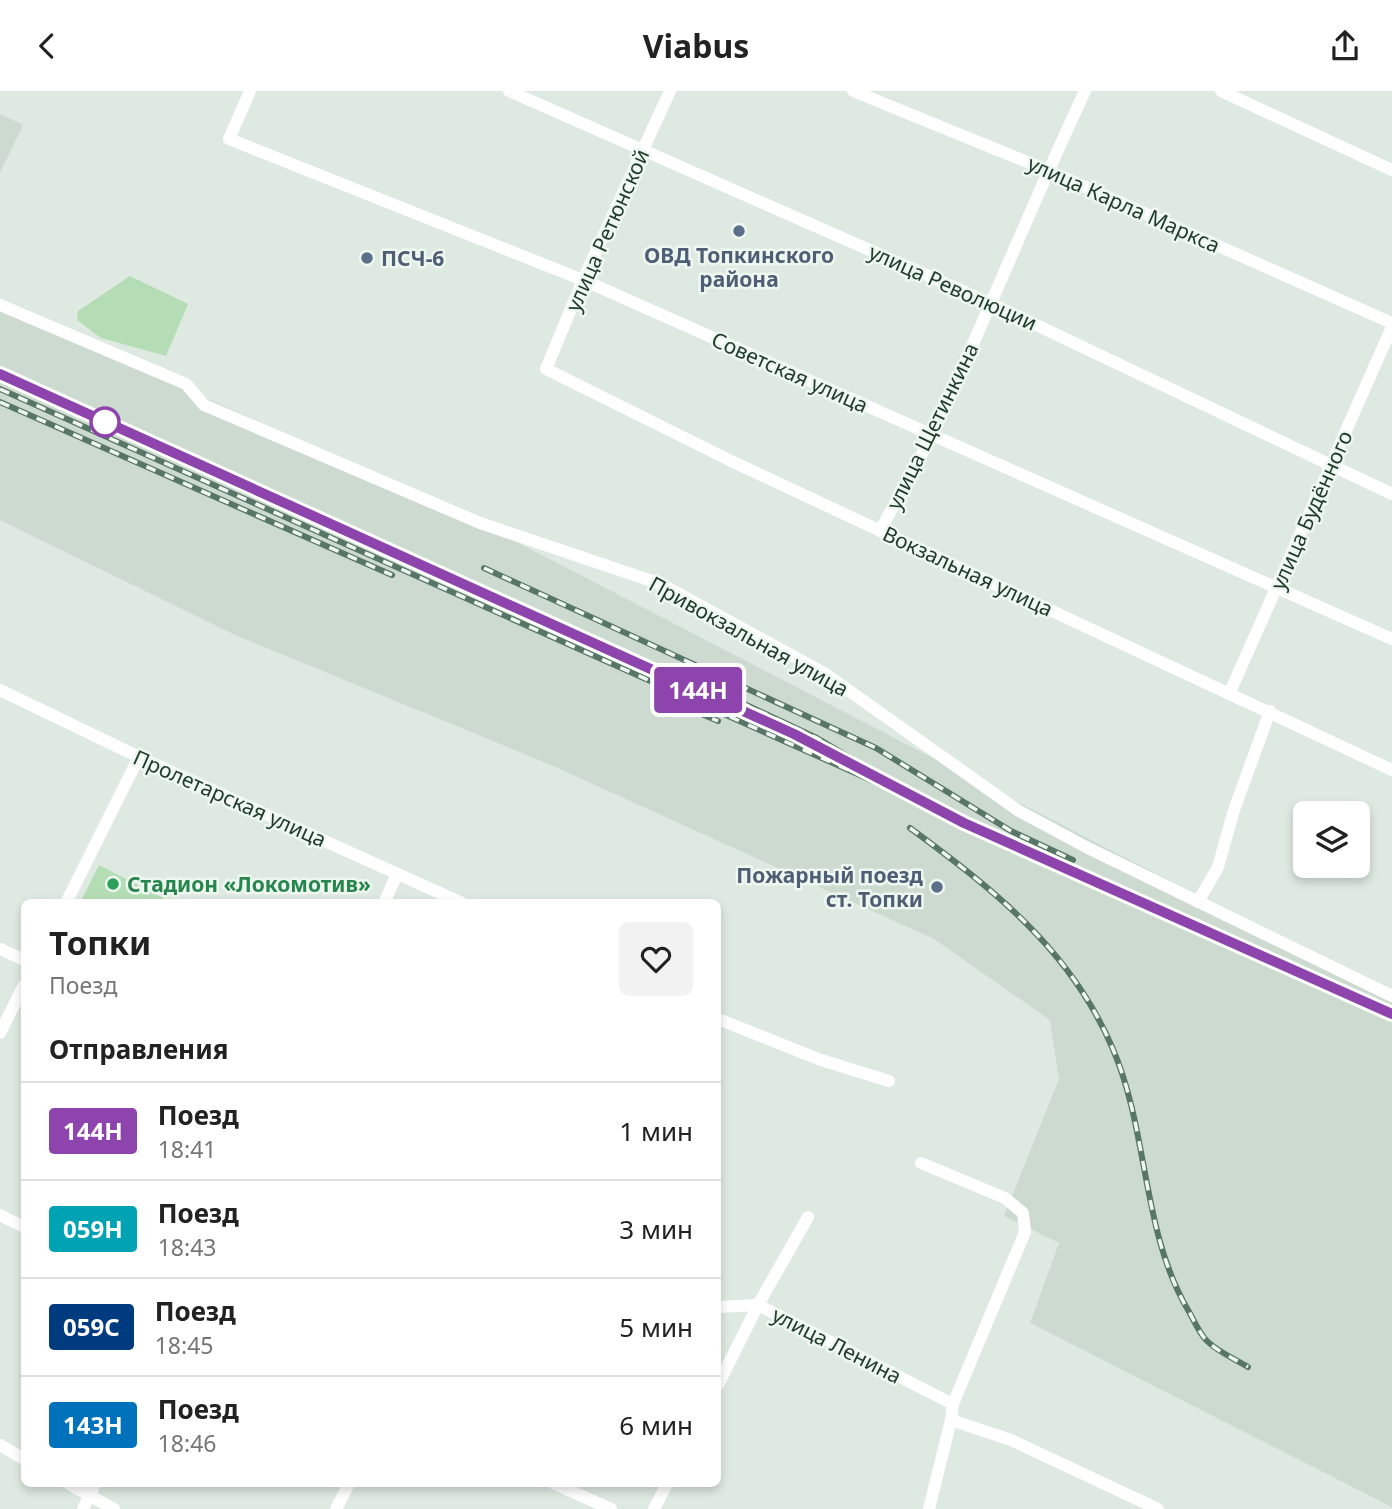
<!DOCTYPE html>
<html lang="ru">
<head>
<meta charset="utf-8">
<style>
	:root { --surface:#fff; --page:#f2f2f2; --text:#222; --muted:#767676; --line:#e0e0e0 }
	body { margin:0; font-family:"Noto Sans",sans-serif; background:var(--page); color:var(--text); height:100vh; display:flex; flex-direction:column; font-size:26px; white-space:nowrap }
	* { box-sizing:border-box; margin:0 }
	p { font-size:23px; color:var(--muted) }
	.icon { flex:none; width:38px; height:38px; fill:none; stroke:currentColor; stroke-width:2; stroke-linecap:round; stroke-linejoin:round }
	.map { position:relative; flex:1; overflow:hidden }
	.details { position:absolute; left:21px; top:808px; width:700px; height:588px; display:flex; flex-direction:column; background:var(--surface); border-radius:10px; box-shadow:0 4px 10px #0003 }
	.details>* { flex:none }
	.badge { padding:0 14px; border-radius:5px; font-size:24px; line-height:46px }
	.buttons { position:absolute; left:1293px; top:710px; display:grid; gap:14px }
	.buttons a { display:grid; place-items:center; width:77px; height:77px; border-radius:10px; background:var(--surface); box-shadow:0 4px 10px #0003; font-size:35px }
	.map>.badge { position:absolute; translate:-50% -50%; box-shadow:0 0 0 4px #fff }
	h2 { padding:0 28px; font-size:26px; line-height:63px }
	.round { display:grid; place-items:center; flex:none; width:74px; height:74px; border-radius:10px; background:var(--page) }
	.headline { display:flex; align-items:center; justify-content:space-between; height:119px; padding:0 28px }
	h1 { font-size:33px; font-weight:700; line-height:52px }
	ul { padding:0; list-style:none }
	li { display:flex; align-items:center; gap:21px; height:98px; padding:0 28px; border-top:2px solid var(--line) }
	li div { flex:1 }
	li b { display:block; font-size:26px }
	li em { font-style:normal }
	li .badge { min-width:77px; font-weight:700; text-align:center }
	header { display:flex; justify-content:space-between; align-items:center; height:91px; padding:0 28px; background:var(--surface); font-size:32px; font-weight:700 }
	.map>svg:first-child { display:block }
	.built { fill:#ccdad0 }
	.green { fill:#b5ddb5 }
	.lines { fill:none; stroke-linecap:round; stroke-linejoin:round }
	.minor { stroke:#fff; stroke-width:12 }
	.rail-casing { stroke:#587666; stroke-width:6 }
	.rail { stroke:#eef7f0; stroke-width:3.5; stroke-dasharray:10; stroke-linecap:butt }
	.line-casing { stroke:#fff; stroke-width:16 }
	.line { stroke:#8e44ad; stroke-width:10 }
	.service-dot { fill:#5c6f8a; stroke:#eef7f0; stroke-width:2.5 }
	.stop-dot { fill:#fff; stroke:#8e44ad; stroke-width:3.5 }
	.leisure-dot { fill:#2e9e5b; stroke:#eef7f0; stroke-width:2.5 }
	.labels { text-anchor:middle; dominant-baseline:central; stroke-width:5; stroke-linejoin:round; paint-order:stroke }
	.street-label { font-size:21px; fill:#1f3a2b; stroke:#eef7f0 }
	.service-label { font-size:21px; font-weight:bold; fill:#4e5e75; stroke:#eef7f0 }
	.leisure-label { font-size:21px; font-weight:bold; fill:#27864d; stroke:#eef7f0; text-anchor:start }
</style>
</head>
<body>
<header><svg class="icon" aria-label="back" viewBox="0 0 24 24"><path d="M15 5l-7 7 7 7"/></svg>Viabus<svg class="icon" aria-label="share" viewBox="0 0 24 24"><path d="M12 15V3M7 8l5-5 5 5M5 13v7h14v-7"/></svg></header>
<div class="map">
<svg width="1392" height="1418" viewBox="0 0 1392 1418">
	<rect width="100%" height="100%" fill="#deeae1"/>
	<g class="built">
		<polygon points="0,23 23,34 0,82"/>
		<polygon points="0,213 480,432 1392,905 1392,1416 1030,1232 1059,1152 1004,1125 1059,988 1050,929 934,848 551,674 233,543 0,429"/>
	</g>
	<g class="green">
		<polygon points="130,185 188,213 166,265 101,247 77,229 78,220"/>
		<polygon points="99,774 173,812 80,812"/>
	</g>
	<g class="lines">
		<g class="minor">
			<polyline points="250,0 229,48 583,189 1392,548"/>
			<polyline points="509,0 992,213 1392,403"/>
			<polyline points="670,0 583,189 546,278 731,370 1392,679"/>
			<polyline points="853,0 1047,79 1392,232"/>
			<polyline points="1221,0 1392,79"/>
			<polyline points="0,214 186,293 204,314 480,432 661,493 824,582 1019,720 1088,757 1392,905"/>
			<path d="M880,440C897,407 917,375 933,341C986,228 1032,113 1085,0"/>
			<polyline points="0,599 139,666 462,812"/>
			<polyline points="1230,601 1392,236"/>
			<polyline points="1198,811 1218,776 1234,719 1270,620"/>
			<polyline points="66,812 139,666"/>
			<polyline points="384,812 397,783"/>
			<polyline points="0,858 24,869"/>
			<polyline points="718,928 821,969 889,990"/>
			<polyline points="0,942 24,894"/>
			<polyline points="921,1072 1005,1107 1023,1122 1025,1141 953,1313 951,1329 929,1418"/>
			<polyline points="0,1124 24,1136"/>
			<polyline points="718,1216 758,1214 953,1313"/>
			<polyline points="718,1294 758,1214 808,1126"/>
			<polyline points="951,1329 1011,1349 1158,1418"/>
			<polyline points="0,1354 24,1368"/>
			<polyline points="69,1393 114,1418"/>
			<polyline points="555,1393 611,1418"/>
			<polyline points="83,1418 95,1393"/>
			<polyline points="336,1418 349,1393"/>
			<polyline points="654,1418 667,1393"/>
		</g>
		<defs>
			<g id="rail">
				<polyline points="0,283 748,622"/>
				<polyline points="0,298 1392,923"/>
				<polyline points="0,311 392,484"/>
				<polyline points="484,477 876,657 1011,740 1073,769"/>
				<polyline points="657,604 718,630"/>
				<polyline points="740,611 817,647 882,686"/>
				<path d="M910,737C993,798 1070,858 1112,956C1149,1040 1141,1139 1188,1219C1194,1229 1199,1242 1207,1250C1218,1261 1235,1268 1248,1276"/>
			</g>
		</defs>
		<use href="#rail" class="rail-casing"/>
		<use href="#rail" class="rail"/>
	</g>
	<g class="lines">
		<defs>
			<polyline id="line" points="0,283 794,643 964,732 1392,923"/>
		</defs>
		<use href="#line" class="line-casing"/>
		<use href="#line" class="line"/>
	</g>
	<g class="service-dot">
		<circle cx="739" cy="140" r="7"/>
		<circle cx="367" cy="167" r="7"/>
		<circle cx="937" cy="796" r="7"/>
	</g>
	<circle class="stop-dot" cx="105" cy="331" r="14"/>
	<circle class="leisure-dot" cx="113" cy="793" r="7"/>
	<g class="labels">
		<g class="street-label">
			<text transform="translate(1124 113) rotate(24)">улица Карла Маркса</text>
			<text transform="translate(607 139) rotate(-66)">улица Ретюнской</text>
			<text transform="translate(953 196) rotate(24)">улица Революции</text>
			<text transform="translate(790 281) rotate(24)">Советская улица</text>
			<text transform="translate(932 335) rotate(-64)">улица Щетинкина</text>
			<text transform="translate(1311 419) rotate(-66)">улица Будённого</text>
			<text transform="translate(968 480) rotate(25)">Вокзальная улица</text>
			<text transform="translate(749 545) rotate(29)">Привокзальная улица</text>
			<text transform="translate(230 707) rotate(24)">Пролетарская улица</text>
			<text transform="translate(837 1254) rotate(27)">улица Ленина</text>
		</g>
		<g class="service-label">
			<text x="739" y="164">ОВД Топкинского<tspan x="739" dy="24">района</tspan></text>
			<text x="381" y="167" text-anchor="start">ПСЧ-6</text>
			<text x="923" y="784" text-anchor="end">Пожарный поезд<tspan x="923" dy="24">ст. Топки</tspan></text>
		</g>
		<g class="leisure-label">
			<text x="127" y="793">Стадион «Локомотив»</text>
		</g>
	</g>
</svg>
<div class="buttons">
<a><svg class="icon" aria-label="layers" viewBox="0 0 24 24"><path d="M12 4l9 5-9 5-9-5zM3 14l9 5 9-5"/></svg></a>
</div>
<b class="badge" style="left:698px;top:599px;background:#8e44ad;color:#fff">144Н</b>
<section class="details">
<div class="headline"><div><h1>Топки</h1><p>Поезд</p></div><a class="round"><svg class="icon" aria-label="heart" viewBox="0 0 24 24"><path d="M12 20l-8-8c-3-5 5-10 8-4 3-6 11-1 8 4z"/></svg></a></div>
<h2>Отправления</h2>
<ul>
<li><span class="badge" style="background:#8e44ad;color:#fff">144Н</span><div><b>Поезд</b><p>18:41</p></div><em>1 мин</em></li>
<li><span class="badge" style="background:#00a3b4;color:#fff">059Н</span><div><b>Поезд</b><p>18:43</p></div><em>3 мин</em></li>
<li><span class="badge" style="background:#003b80;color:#fff">059С</span><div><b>Поезд</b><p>18:45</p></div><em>5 мин</em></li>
<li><span class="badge" style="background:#0072bc;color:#fff">143Н</span><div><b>Поезд</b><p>18:46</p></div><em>6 мин</em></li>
</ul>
</section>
</div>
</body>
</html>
